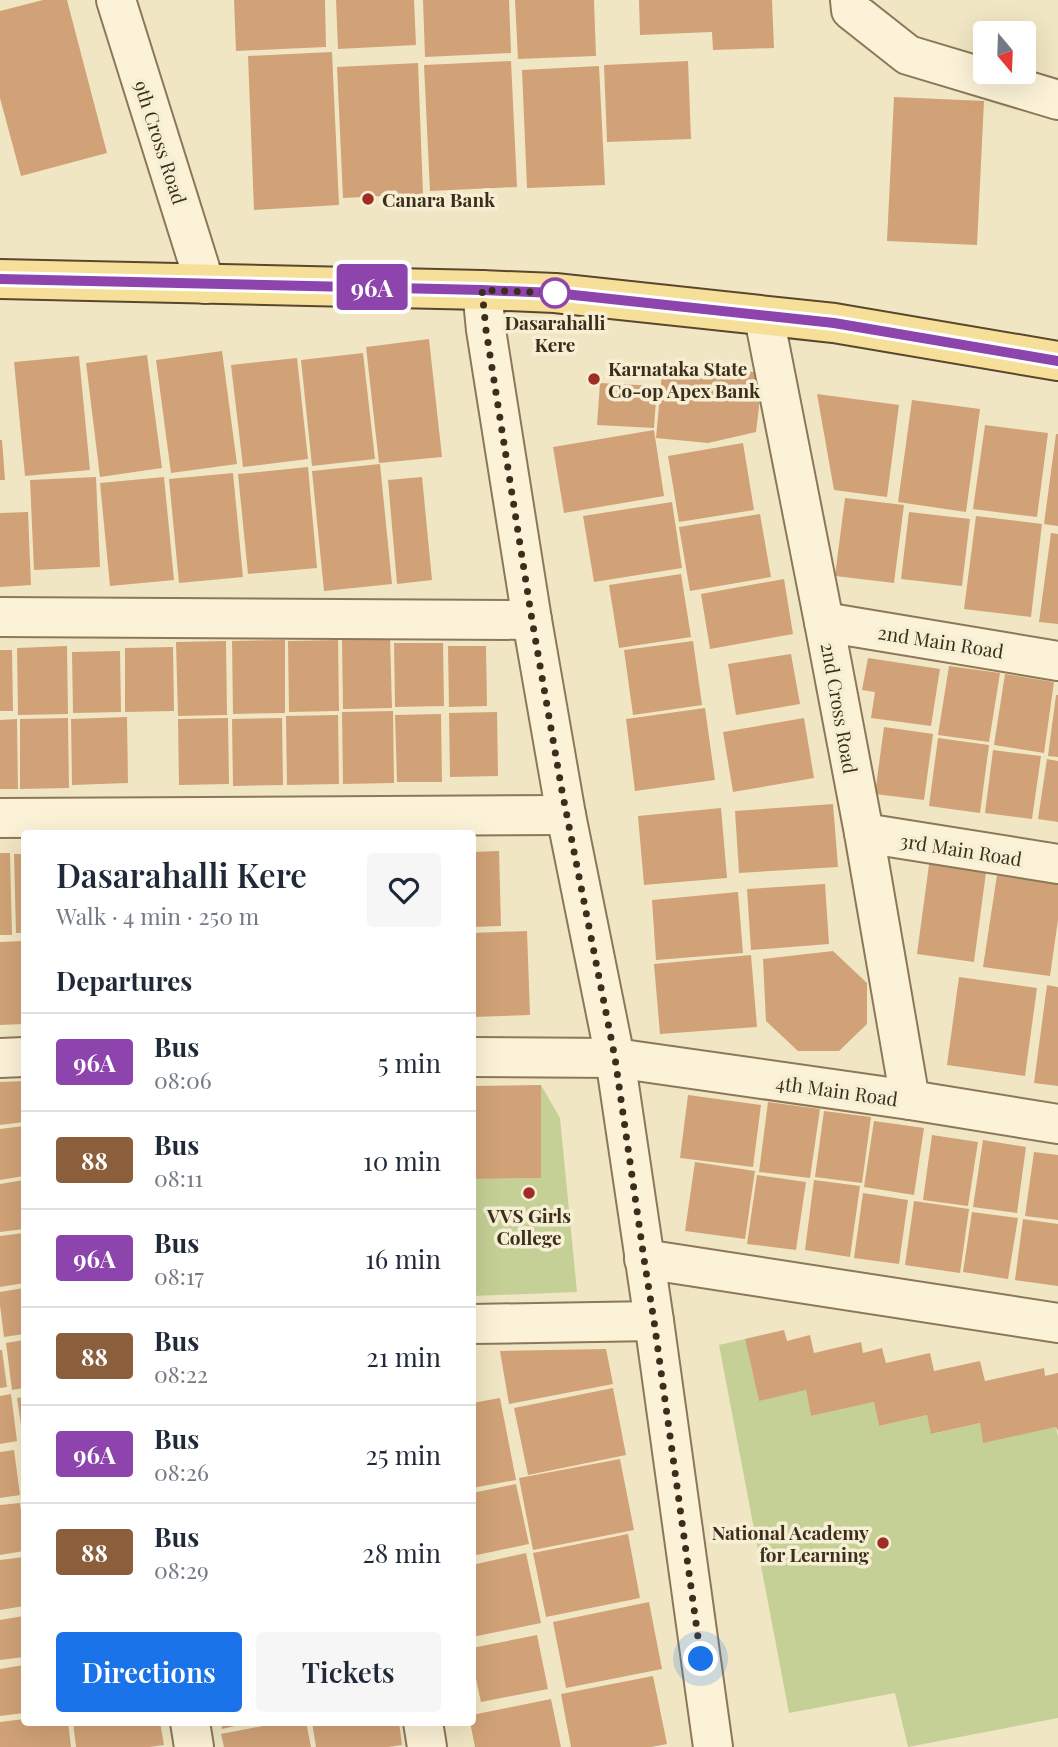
<!DOCTYPE html>
<html lang="en">
<head>
<meta charset="utf-8">
<style>
	:root { --surface:#fff; --page:#f6f6f7; --text:#1f2937; --muted:#747a83; --line:#e0e1e3; --accent:#1a73e8 }
	body { margin:0; font-family:"Playfair Display",serif; background:var(--page); color:var(--text); height:100vh; display:flex; flex-direction:column; font-size:26px; white-space:nowrap }
	* { box-sizing:border-box; margin:0 }
	p { font-size:23px; color:var(--muted) }
	.icon { flex:none; width:38px; height:38px; fill:none; stroke:currentColor; stroke-width:2; stroke-linecap:round; stroke-linejoin:round }
	.map { position:relative; flex:1; overflow:hidden }
	.panel { position:absolute; left:21px; top:830px; width:455px; height:896px; display:flex; flex-direction:column; background:var(--surface); border-radius:7px; box-shadow:0 7px 28px #0002 }
	.panel>* { flex:none }
	.badge { padding:0 14px; border-radius:5px; font-size:24px; line-height:46px }
	.needle { width:46px; rotate:161deg }
	.tools { position:absolute; left:973px; top:21px; display:grid; gap:14px }
	.tools a { display:grid; place-items:center; width:63px; height:63px; border-radius:7px; background:var(--surface); box-shadow:0 7px 28px #0002; font-size:35px }
	.you { position:absolute; width:35px; height:35px; margin:-18px; border:5px solid #fff; border-radius:50%; background:#1a73e8; box-shadow:0 0 0 10px #1a73e833 }
	.map>.badge { position:absolute; translate:-50% -50%; box-shadow:0 0 0 4px #fff }
	h2 { padding:0 35px; font-size:26px; line-height:63px }
	.round { display:grid; place-items:center; flex:none; width:74px; height:74px; border-radius:7px; background:var(--page) }
	.overview { display:flex; align-items:center; justify-content:space-between; height:119px; padding:0 35px }
	h1 { font-size:33px; font-weight:600; line-height:52px }
	.primary-button { display:flex; gap:14px; margin-top:auto; padding:14px 35px }
	.primary-button a { flex:1; height:80px; border-radius:7px; background:var(--accent); color:#fff; font-size:28px; font-weight:600; line-height:80px; text-align:center }
	.primary-button a+a { background:var(--page); color:var(--text) }
	ul { padding:0; list-style:none }
	li { display:flex; align-items:center; gap:21px; height:98px; padding:0 35px; border-top:2px solid var(--line) }
	li div { flex:1 }
	li b { display:block; font-size:26px }
	li em { font-style:normal }
	li .badge { min-width:77px; font-weight:700; text-align:center }
	.map>svg:first-child { display:block }
	.green { fill:#c5d096 }
	.building { fill:#d1a277 }
	.lines { fill:none; stroke-linecap:round; stroke-linejoin:round }
	.minor-casing { stroke:#8c7759; stroke-width:42 }
	.major-casing { stroke:#5a452d; stroke-width:42 }
	.minor { stroke:#fbf2d7; stroke-width:38 }
	.major { stroke:#f6df99; stroke-width:38 }
	.line-casing { stroke:#fff; stroke-width:16 }
	.line { stroke:#8e44ad; stroke-width:10 }
	.walk { stroke:#3b2e1d; stroke-width:7; stroke-dasharray:0 12.6 }
	.poi-dot { fill:#9f2c25; stroke:#f7efd3; stroke-width:2.5 }
	.stop-dot { fill:#fff; stroke:#8e44ad; stroke-width:3.5 }
	.labels { text-anchor:middle; dominant-baseline:central; stroke-width:7; stroke-linejoin:round; paint-order:stroke }
	.street-label { font-size:19px; fill:#3b2e1d; stroke:#f7efd3 }
	.poi-label { font-size:19px; font-weight:bold; fill:#3b2e1d; stroke:#f7efd3; text-anchor:start }
	.stop-label { font-size:19px; font-weight:bold; fill:#3b2e1d; stroke:#f7efd3 }
</style>
</head>
<body>
<div class="map">
<svg width="1058" height="1747" viewBox="0 0 1058 1747">
	<rect width="100%" height="100%" fill="#f1e6c3"/>
	<g class="green">
		<polygon points="541,1085 560,1118 577,1292 473,1296 472,1179 541,1178"/>
		<polygon points="745,1339 759,1400 806,1390 811,1416 874,1402 879,1426 927,1415 932,1434 980,1423 983,1442 1056,1427 1058,1437 1058,1718 908,1747 895,1693 789,1713 719,1345"/>
	</g>
	<g class="building">
		<polygon points="43,0 67,0 107,153 21,176 0,98 0,11"/>
		<polygon points="234,0 325,0 326,47 236,51"/>
		<polygon points="336,0 414,0 416,45 338,49"/>
		<polygon points="423,0 509,0 511,53 425,57"/>
		<polygon points="515,0 594,0 596,56 518,59"/>
		<polygon points="639,0 772,0 774,48 713,50 712,32 640,35"/>
		<polygon points="332,52 339,205 254,210 248,56"/>
		<polygon points="511,61 517,187 430,191 424,65"/>
		<polygon points="688,61 691,139 607,142 604,65"/>
		<polygon points="418,63 423,194 343,198 337,67"/>
		<polygon points="599,66 605,185 527,188 522,70"/>
		<polygon points="894,97 984,101 977,245 887,241"/>
		<polygon points="429,339 442,457 379,463 366,347"/>
		<polygon points="222,351 237,464 171,473 156,360"/>
		<polygon points="363,353 375,459 312,466 301,360"/>
		<polygon points="147,355 162,468 100,477 86,363"/>
		<polygon points="79,356 90,470 25,476 14,362"/>
		<polygon points="297,358 308,459 243,467 231,365"/>
		<polygon points="663,363 763,373 756,432 708,443 656,438"/>
		<polygon points="600,383 657,386 654,428 597,425"/>
		<polygon points="817,394 899,405 887,497 834,490"/>
		<polygon points="912,400 980,409 966,512 898,502"/>
		<polygon points="985,425 1048,433 1037,517 973,509"/>
		<polygon points="654,430 664,496 564,513 553,447"/>
		<polygon points="1056,434 1058,434 1058,526 1044,524"/>
		<polygon points="0,440 2,440 5,480 0,480"/>
		<polygon points="743,443 754,510 679,522 668,456"/>
		<polygon points="380,464 392,584 324,591 312,471"/>
		<polygon points="308,467 317,568 248,574 238,474"/>
		<polygon points="233,473 243,577 179,583 169,479"/>
		<polygon points="96,477 100,567 34,570 30,480"/>
		<polygon points="164,477 174,580 110,586 100,483"/>
		<polygon points="422,477 432,580 397,584 388,480"/>
		<polygon points="845,498 904,505 894,583 835,576"/>
		<polygon points="672,502 682,568 594,582 583,516"/>
		<polygon points="28,512 31,585 0,587 0,513"/>
		<polygon points="909,512 970,519 962,586 901,579"/>
		<polygon points="760,514 771,577 690,591 679,527"/>
		<polygon points="976,516 1042,524 1031,617 964,609"/>
		<polygon points="1051,533 1058,534 1058,624 1039,622"/>
		<polygon points="681,574 691,637 619,648 609,585"/>
		<polygon points="784,579 793,634 710,649 701,594"/>
		<polygon points="390,638 392,708 343,709 342,639"/>
		<polygon points="285,640 285,713 233,714 232,641"/>
		<polygon points="338,640 339,711 289,712 288,641"/>
		<polygon points="226,641 227,715 178,716 176,642"/>
		<polygon points="693,641 702,705 633,715 624,650"/>
		<polygon points="394,643 443,643 444,706 395,707"/>
		<polygon points="67,646 68,714 18,715 17,648"/>
		<polygon points="448,646 486,646 487,706 449,707"/>
		<polygon points="173,647 174,711 125,712 125,648"/>
		<polygon points="0,650 12,650 13,711 0,711"/>
		<polygon points="120,651 121,712 73,713 72,652"/>
		<polygon points="791,654 800,704 736,715 728,664"/>
		<polygon points="868,658 940,669 931,726 871,718 875,692 862,690"/>
		<polygon points="949,666 1000,673 989,742 938,735"/>
		<polygon points="1005,674 1054,682 1044,753 994,745"/>
		<polygon points="1056,695 1058,695 1058,757 1048,756"/>
		<polygon points="705,708 715,780 635,791 626,719"/>
		<polygon points="393,711 394,783 343,784 342,712"/>
		<polygon points="497,712 498,776 450,777 449,713"/>
		<polygon points="441,714 442,782 397,782 395,715"/>
		<polygon points="338,715 339,784 287,785 286,716"/>
		<polygon points="127,717 128,783 72,785 71,719"/>
		<polygon points="68,718 69,788 20,789 20,719"/>
		<polygon points="228,718 229,784 179,785 178,719"/>
		<polygon points="282,718 283,785 233,786 232,719"/>
		<polygon points="804,718 814,778 733,792 723,732"/>
		<polygon points="17,719 18,789 0,789 0,720"/>
		<polygon points="884,727 933,734 924,800 875,794"/>
		<polygon points="938,738 989,745 980,813 929,806"/>
		<polygon points="993,750 1041,756 1032,819 985,813"/>
		<polygon points="1047,759 1058,761 1058,822 1038,819"/>
		<polygon points="833,804 838,867 739,873 735,811"/>
		<polygon points="721,808 727,878 644,885 638,816"/>
		<polygon points="499,851 501,926 472,927 472,852"/>
		<polygon points="0,853 10,853 12,935 0,935"/>
		<polygon points="14,854 24,854 24,933 16,933"/>
		<polygon points="930,857 987,865 974,962 917,954"/>
		<polygon points="997,875 1058,883 1058,920 1050,976 983,967"/>
		<polygon points="825,884 829,944 751,950 747,889"/>
		<polygon points="738,892 743,953 656,960 652,900"/>
		<polygon points="527,931 530,1015 472,1017 472,933"/>
		<polygon points="23,941 24,1024 0,1025 0,942"/>
		<polygon points="833,951 867,983 867,1024 839,1051 798,1051 766,1021 763,959"/>
		<polygon points="751,955 757,1027 660,1034 654,964"/>
		<polygon points="959,977 1037,988 1025,1076 947,1065"/>
		<polygon points="1047,985 1058,987 1058,1086 1034,1083"/>
		<polygon points="24,1081 24,1122 0,1125 0,1082"/>
		<polygon points="541,1085 541,1178 472,1179 472,1086"/>
		<polygon points="688,1095 761,1105 753,1167 680,1158"/>
		<polygon points="768,1102 820,1109 810,1178 759,1172"/>
		<polygon points="824,1111 871,1117 862,1183 815,1177"/>
		<polygon points="874,1121 924,1128 914,1195 864,1187"/>
		<polygon points="24,1126 24,1176 0,1180 0,1129"/>
		<polygon points="932,1135 978,1142 968,1206 923,1200"/>
		<polygon points="983,1140 1026,1147 1017,1213 973,1207"/>
		<polygon points="1034,1152 1058,1155 1058,1220 1025,1216"/>
		<polygon points="695,1162 755,1171 745,1239 685,1231"/>
		<polygon points="757,1175 806,1182 796,1250 747,1244"/>
		<polygon points="24,1180 24,1229 0,1232 0,1184"/>
		<polygon points="814,1180 860,1186 850,1257 805,1250"/>
		<polygon points="863,1193 908,1200 899,1264 854,1258"/>
		<polygon points="914,1201 969,1209 960,1273 905,1265"/>
		<polygon points="972,1212 1018,1218 1008,1279 963,1272"/>
		<polygon points="1023,1219 1058,1224 1058,1286 1015,1280"/>
		<polygon points="24,1233 24,1283 0,1287 0,1236"/>
		<polygon points="24,1288 24,1334 4,1337 0,1305 0,1292"/>
		<polygon points="784,1330 787,1341 810,1335 814,1353 861,1342 863,1353 882,1348 886,1363 930,1353 934,1371 980,1361 985,1381 1044,1368 1045,1376 1058,1373 1058,1431 1056,1427 983,1443 980,1423 931,1434 927,1415 879,1426 874,1402 811,1416 806,1390 759,1401 745,1339"/>
		<polygon points="24,1340 24,1388 12,1390 6,1343"/>
		<polygon points="606,1349 613,1384 509,1404 500,1351"/>
		<polygon points="0,1350 2,1350 7,1387 0,1388"/>
		<polygon points="613,1388 626,1455 528,1475 514,1408"/>
		<polygon points="11,1394 17,1441 0,1444 0,1396"/>
		<polygon points="24,1397 24,1438 23,1438 17,1398"/>
		<polygon points="500,1398 516,1480 472,1488 472,1403"/>
		<polygon points="14,1450 20,1495 0,1498 0,1452"/>
		<polygon points="620,1459 634,1530 533,1550 519,1478"/>
		<polygon points="516,1484 529,1544 472,1556 472,1493"/>
		<polygon points="20,1503 24,1534 24,1551 0,1555 0,1505"/>
		<polygon points="628,1534 640,1598 546,1617 533,1553"/>
		<polygon points="526,1553 541,1623 472,1637 472,1565"/>
		<polygon points="24,1557 24,1606 0,1610 0,1560"/>
		<polygon points="649,1602 662,1669 566,1688 553,1622"/>
		<polygon points="24,1616 24,1657 0,1660 0,1620"/>
		<polygon points="537,1635 548,1689 481,1702 472,1661 472,1648"/>
		<polygon points="24,1665 24,1713 0,1716 0,1669"/>
		<polygon points="653,1676 667,1744 651,1747 571,1747 561,1694"/>
		<polygon points="551,1699 561,1747 475,1747 470,1722 472,1722 472,1715"/>
		<polygon points="24,1719 24,1722 68,1722 71,1747 0,1747 0,1722"/>
		<polygon points="73,1722 160,1722 164,1745 149,1747 76,1747"/>
		<polygon points="221,1722 248,1722 248,1723 222,1729"/>
		<polygon points="284,1722 306,1722 311,1747 224,1747 221,1734"/>
		<polygon points="312,1722 399,1722 402,1745 388,1747 316,1747"/>
	</g>
	<g class="lines">
		<defs>
			<g id="minor">
				<polyline points="116,0 205,284"/>
				<polyline points="850,0 851,10 908,55 1058,100"/>
				<polyline points="482,290 486,330 532,620 566,815 615,1058 654,1321 713,1747"/>
				<polyline points="764,317 824,622 864,833 910,1100"/>
				<polyline points="0,617 532,620"/>
				<polyline points="824,622 1058,661"/>
				<polyline points="0,818 566,815"/>
				<polyline points="864,833 1058,864"/>
				<polyline points="472,1057 615,1058 910,1100 1058,1124"/>
				<polyline points="0,1058 24,1057"/>
				<polyline points="644,1259 1058,1323"/>
				<polyline points="472,1324 654,1321"/>
				<polyline points="190,1722 194,1747"/>
				<polyline points="423,1722 427,1747"/>
			</g>
			<polyline id="major" points="0,279 482,290 555,293 834,323 1058,361"/>
		</defs>
		<use href="#minor" class="minor-casing"/>
		<use href="#major" class="major-casing"/>
		<use href="#minor" class="minor"/>
		<use href="#major" class="major"/>
	</g>
	<g class="lines">
		<defs>
			<polyline id="line" points="0,279 482,290 555,293 834,323 1058,361"/>
		</defs>
		<use href="#line" class="line-casing"/>
		<use href="#line" class="line"/>
		<polyline class="walk" points="555,293 482,290 486,330 532,620 562,791 615,1058 644,1259 654,1321 701,1659"/>
	</g>
	<g class="poi-dot">
		<circle cx="368" cy="199" r="7"/>
		<circle cx="594" cy="379" r="7"/>
		<circle cx="529" cy="1193" r="7"/>
		<circle cx="883" cy="1543" r="7"/>
	</g>
	<circle class="stop-dot" cx="555" cy="293" r="14"/>
	<g class="labels">
		<g class="street-label">
			<text transform="translate(161 142) rotate(72)">9th Cross Road</text>
			<text transform="translate(941 641) rotate(9)">2nd Main Road</text>
			<text transform="translate(840 708) rotate(80)">2nd Cross Road</text>
			<text transform="translate(961 849) rotate(9)">3rd Main Road</text>
			<text transform="translate(837 1090) rotate(8)">4th Main Road</text>
		</g>
		<g class="poi-label">
			<text x="382" y="199">Canara Bank</text>
			<text x="608" y="368">Karnataka State<tspan x="608" dy="22">Co-op Apex Bank</tspan></text>
			<text x="529" y="1215" text-anchor="middle">VVS Girls<tspan x="529" dy="22">College</tspan></text>
			<text x="869" y="1532" text-anchor="end">National Academy<tspan x="869" dy="22">for Learning</tspan></text>
		</g>
		<g class="stop-label">
			<text x="555" y="322">Dasarahalli<tspan x="555" dy="22">Kere</tspan></text>
		</g>
	</g>
</svg>
<div class="tools">
<a><svg class="needle" viewBox="-14 -14 28 28"><path d="M0-13l5 13h-10z" fill="#e53935"/><path d="M0 13l5-13h-10z" fill="#747a83"/></svg></a>
</div>
<div class="you" style="left:701px;top:1659px"></div>
<b class="badge" style="left:372px;top:287px;background:#8e44ad;color:#fff">96A</b>
<section class="panel">
<div class="overview"><div><h1>Dasarahalli Kere</h1><p>Walk · 4 min · 250 m</p></div><a class="round"><svg class="icon" aria-label="heart" viewBox="0 0 24 24"><path d="M12 20l-8-8c-3-5 5-10 8-4 3-6 11-1 8 4z"/></svg></a></div>
<h2>Departures</h2>
<ul>
<li><span class="badge" style="background:#8e44ad;color:#fff">96A</span><div><b>Bus</b><p>08:06</p></div><em>5 min</em></li>
<li><span class="badge" style="background:#8b5e3c;color:#fff">88</span><div><b>Bus</b><p>08:11</p></div><em>10 min</em></li>
<li><span class="badge" style="background:#8e44ad;color:#fff">96A</span><div><b>Bus</b><p>08:17</p></div><em>16 min</em></li>
<li><span class="badge" style="background:#8b5e3c;color:#fff">88</span><div><b>Bus</b><p>08:22</p></div><em>21 min</em></li>
<li><span class="badge" style="background:#8e44ad;color:#fff">96A</span><div><b>Bus</b><p>08:26</p></div><em>25 min</em></li>
<li><span class="badge" style="background:#8b5e3c;color:#fff">88</span><div><b>Bus</b><p>08:29</p></div><em>28 min</em></li>
</ul>
<div class="primary-button"><a>Directions</a><a>Tickets</a></div>
</section>
</div>
</body>
</html>
